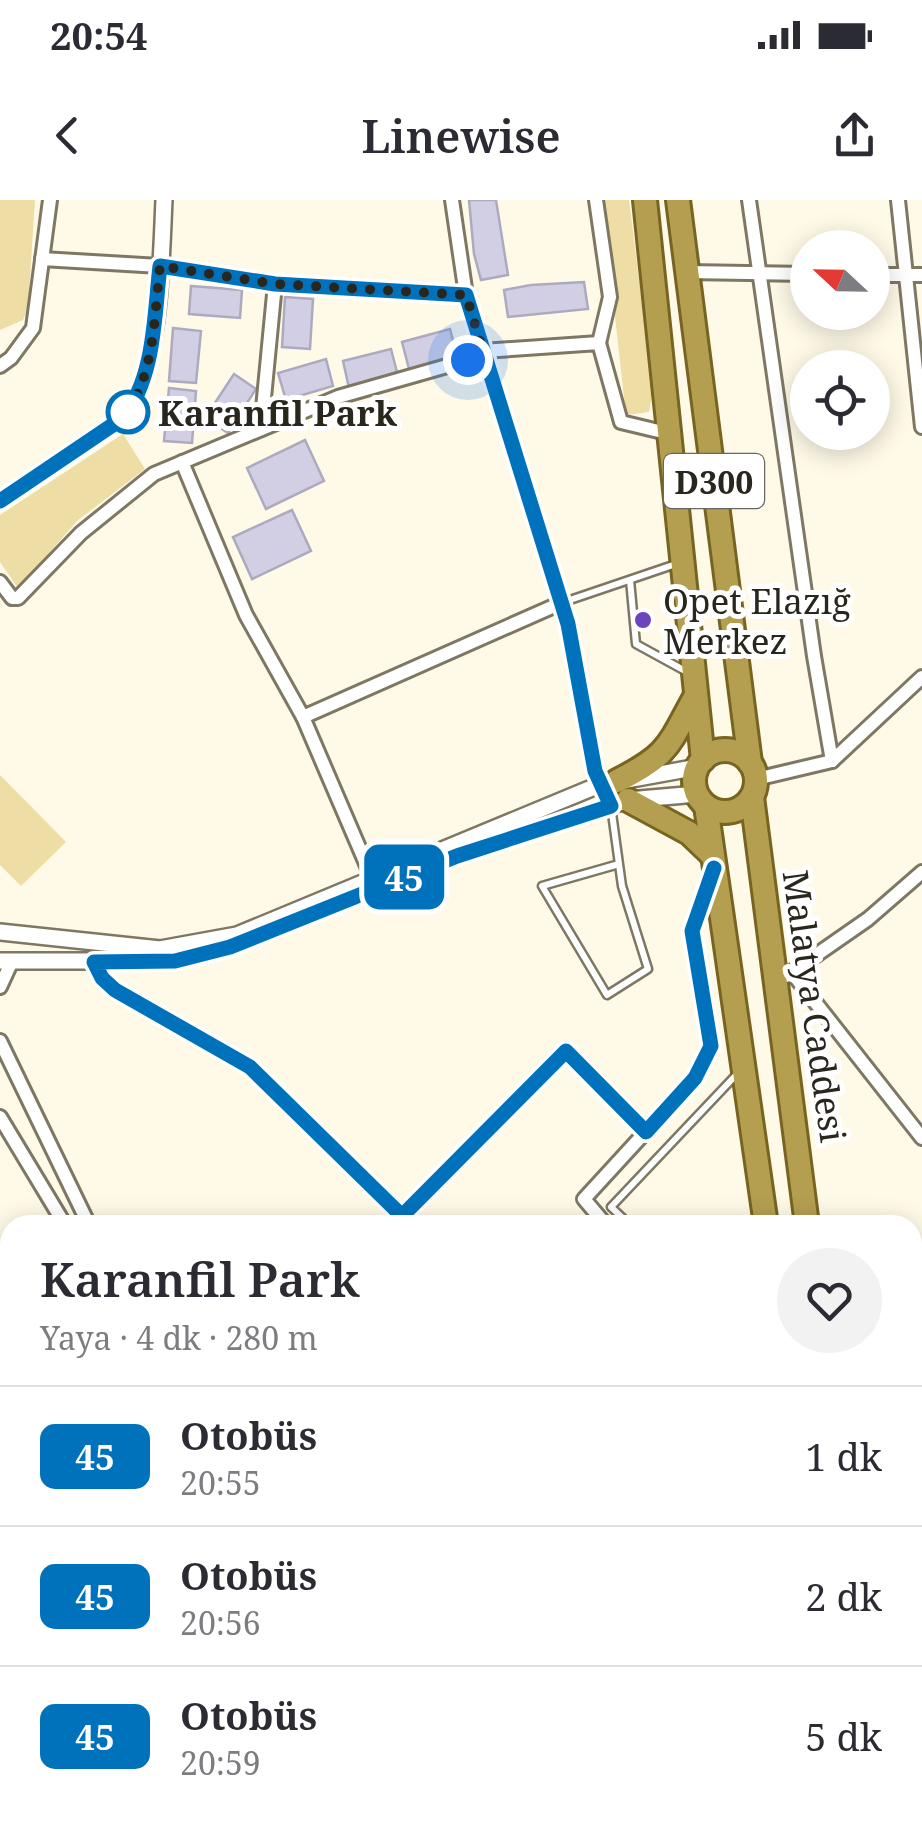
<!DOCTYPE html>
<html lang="tr">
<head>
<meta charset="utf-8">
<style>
	:root { --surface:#fff; --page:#f2f2f3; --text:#2b2b33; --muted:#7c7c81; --line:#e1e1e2 }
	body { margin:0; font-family:"Noto Serif",serif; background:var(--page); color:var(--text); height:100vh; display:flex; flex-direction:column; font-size:38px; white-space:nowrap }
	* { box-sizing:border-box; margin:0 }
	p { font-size:32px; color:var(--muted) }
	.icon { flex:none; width:55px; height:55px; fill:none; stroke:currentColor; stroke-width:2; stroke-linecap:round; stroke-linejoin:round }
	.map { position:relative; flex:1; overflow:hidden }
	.panel { position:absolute; left:0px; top:1015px; width:922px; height:612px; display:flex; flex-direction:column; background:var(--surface); border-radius:30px 30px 0 0; box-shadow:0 5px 25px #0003 }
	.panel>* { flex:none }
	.badge { padding:0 20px; border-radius:15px; font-size:35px; line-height:65px }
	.needle { width:65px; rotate:292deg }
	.tools { position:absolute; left:790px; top:30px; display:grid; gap:20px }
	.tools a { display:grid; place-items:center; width:100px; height:100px; border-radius:50%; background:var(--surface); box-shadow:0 5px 25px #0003; font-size:50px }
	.you { position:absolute; width:50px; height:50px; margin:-25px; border:8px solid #fff; border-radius:50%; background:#1a73e8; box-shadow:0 0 0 15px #1a73e833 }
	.map>.badge { position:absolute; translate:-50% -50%; box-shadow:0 0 0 5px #fff }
	.round { display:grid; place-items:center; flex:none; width:105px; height:105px; border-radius:52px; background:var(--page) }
	.summary { display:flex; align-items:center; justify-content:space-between; height:170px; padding:0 40px }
	h1 { font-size:48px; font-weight:600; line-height:75px }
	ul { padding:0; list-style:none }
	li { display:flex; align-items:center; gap:30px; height:140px; padding:0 40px; border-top:2px solid var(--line) }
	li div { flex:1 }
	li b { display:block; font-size:38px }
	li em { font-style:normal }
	li .badge { min-width:110px; font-weight:700; text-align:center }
	.status { display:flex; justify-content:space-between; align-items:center; height:70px; padding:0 50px; background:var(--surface); direction:ltr }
	.status svg { height:28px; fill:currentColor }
	header { display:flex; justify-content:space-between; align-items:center; height:130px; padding:0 40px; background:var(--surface); font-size:45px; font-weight:600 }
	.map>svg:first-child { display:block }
	.green { fill:#eedda5 }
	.building { fill:#d2cfe5; stroke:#adaabf; stroke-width:2.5 }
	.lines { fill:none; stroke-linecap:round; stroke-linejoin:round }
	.service-casing { stroke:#7d7763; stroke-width:11 }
	.minor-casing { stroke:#7d7763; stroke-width:18 }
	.tertiary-casing { stroke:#7d7763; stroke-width:20 }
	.trunk-casing { stroke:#786421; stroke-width:28 }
	.service { stroke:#fff; stroke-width:6 }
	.minor { stroke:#fff; stroke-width:12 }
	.tertiary { stroke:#fff; stroke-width:15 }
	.trunk { stroke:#b49e4f; stroke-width:22 }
	.line-casing { stroke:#fff; stroke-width:22 }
	.line { stroke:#0072bc; stroke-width:15 }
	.walk { stroke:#29261e; stroke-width:10; stroke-dasharray:0 18 }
	.stop-dot { fill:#fff; stroke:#0072bc; stroke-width:5 }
	.poi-dot { fill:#6a45be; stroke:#fff; stroke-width:4 }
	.labels { text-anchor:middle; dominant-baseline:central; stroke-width:10; stroke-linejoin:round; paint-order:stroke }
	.shield { fill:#fff; stroke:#696762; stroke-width:2.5 }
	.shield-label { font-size:32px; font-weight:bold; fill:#29261e }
	.stop-label { font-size:35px; font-weight:bold; fill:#29261e; stroke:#fff; text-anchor:start }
	.poi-label { font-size:35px; fill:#29261e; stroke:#fff; text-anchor:start }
	.street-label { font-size:35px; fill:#29261e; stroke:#fff }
</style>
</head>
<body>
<div class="status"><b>20:54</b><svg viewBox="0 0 49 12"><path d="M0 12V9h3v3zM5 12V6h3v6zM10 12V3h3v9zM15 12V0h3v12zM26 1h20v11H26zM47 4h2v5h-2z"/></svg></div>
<header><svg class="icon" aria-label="back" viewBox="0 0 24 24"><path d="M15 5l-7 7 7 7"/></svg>Linewise<svg class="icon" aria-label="share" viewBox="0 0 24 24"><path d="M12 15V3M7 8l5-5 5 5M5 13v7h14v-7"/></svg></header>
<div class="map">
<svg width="922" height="1627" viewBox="0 0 922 1627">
	<rect width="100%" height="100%" fill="#fff9e7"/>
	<g class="green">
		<polygon points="0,0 35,0 28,108 23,120 0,130"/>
		<polygon points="602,0 629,0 653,189 649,212 626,215"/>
		<polygon points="123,234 145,269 78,320 18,388 0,362 0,315"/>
		<polygon points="0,575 66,642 21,686 0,665"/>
	</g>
	<g class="building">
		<polygon points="469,0 496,0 508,75 481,80 474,54"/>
		<polygon points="584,82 588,109 508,117 504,90 531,85"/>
		<polygon points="191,86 242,90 240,118 189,114"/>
		<polygon points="285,97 313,99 310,149 282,147"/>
		<polygon points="173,128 201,131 196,183 169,181"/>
		<polygon points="450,129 457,156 409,169 402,142"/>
		<polygon points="391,149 398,176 349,188 343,161"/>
		<polygon points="326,159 333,186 286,200 278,173"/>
		<polygon points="234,174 256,189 228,233 205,218"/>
		<polygon points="169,188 196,191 192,243 164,241"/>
		<polygon points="305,240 324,281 266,309 247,268"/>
		<polygon points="292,310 311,351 252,379 233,337"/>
		<polygon points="120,1618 140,1618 144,1627 128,1627"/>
		<polygon points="721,1618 757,1618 758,1627 723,1627"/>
	</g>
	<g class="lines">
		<defs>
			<g id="service">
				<polyline points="630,380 636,444 689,473"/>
				<polyline points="561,403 676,364"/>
				<polyline points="611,606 622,686 648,769 607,795 542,686 619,664"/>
				<polyline points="630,1025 611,1007 737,874"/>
			</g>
			<g id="minor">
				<polyline points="452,0 466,95 568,424 595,571 611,606"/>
				<polyline points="596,0 610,97 599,143"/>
				<polyline points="749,0 814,456 832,561"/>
				<polyline points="898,0 922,227"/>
				<polyline points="42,59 160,66 275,84 466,95"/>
				<polyline points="686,72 808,74"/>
				<polyline points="872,75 922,75"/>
				<polyline points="0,166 11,158 33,128 50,0"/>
				<polyline points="261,229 275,84"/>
				<polyline points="182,262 246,415 303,517 373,680"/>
				<polyline points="0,382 12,398 18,398 81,333 154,274 338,197 468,160 483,151 599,143 621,222 671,234"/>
				<polyline points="303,517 561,403"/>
				<polyline points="756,579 832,561 922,477"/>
				<polyline points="94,762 102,778 115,790 250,867 403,1016 566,851 646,931"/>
				<polyline points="793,774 922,938"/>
				<polyline points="786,776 868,719 922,672"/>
				<polyline points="0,787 11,763"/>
				<polyline points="0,841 89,1025"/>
				<polyline points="0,917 65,1025"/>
				<polyline points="606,1025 584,999 695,878 711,846 692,731 712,675"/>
				<polyline points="0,1165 10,1181"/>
				<polyline points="0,1220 10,1195"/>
				<polyline points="0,1614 10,1601"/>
				<polyline points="160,1618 165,1627"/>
				<polyline points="215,1618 219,1627"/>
				<polyline points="535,1618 547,1627"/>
				<polyline points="566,1618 578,1627"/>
				<polyline points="14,1627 22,1618"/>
				<polyline points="635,1627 635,1618"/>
			</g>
			<g id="tertiary">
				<path d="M0,301L123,218C161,170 161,61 164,0"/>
				<polyline points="450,658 628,600 697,594"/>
				<polyline points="0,732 160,749 237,735 599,585 698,567"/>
				<polyline points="0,761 175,761 243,741"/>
			</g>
			<g id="trunk">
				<polyline points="645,0 703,560"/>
				<polyline points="678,0 750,563"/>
				<circle cx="725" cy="581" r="31"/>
				<path d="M617,581C669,555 668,546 695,497"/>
				<polyline points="752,597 807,1025"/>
				<polyline points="628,600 689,633 712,655"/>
				<polyline points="706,606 766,1025"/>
				<polyline points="837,1618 838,1627"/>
				<polyline points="865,1618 866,1627"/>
			</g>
		</defs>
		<use href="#service" class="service-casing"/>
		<use href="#minor" class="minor-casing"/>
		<use href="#tertiary" class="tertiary-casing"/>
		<use href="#trunk" class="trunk-casing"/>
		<use href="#service" class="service"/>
		<use href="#minor" class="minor"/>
		<use href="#tertiary" class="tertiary"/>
		<use href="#trunk" class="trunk"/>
	</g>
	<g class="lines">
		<defs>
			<path id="line" d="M0,301L123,218C155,177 154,117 160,66L275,84L466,95L568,424L595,571L611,606L457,656L230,747L175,761L94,762L102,778L115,790L250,867L402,1016L566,851L646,932L695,878L711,846L692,731L714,668"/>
		</defs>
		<use href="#line" class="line-casing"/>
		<use href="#line" class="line"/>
		<path class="walk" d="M128,212L123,218C155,177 154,117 160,66L275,84L466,95L483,151L468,160"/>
	</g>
	<circle class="stop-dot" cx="128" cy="212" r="20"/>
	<circle class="poi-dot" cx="643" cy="420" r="10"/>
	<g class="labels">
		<rect class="shield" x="664" y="254" width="100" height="54" rx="8"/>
		<g class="shield-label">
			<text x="714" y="281">D300</text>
		</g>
		<g class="stop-label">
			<text x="158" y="212">Karanfil Park</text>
		</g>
		<g class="poi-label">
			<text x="663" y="400">Opet Elazığ<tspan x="663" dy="40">Merkez</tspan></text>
		</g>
		<g class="street-label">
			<text transform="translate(815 806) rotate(82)">Malatya Caddesi</text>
		</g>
	</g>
</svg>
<div class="tools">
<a><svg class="needle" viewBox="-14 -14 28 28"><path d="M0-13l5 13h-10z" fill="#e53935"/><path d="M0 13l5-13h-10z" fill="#7c7c81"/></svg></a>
<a><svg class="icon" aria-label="locate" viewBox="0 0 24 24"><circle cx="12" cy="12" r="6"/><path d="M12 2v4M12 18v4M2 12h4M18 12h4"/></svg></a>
</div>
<div class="you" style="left:468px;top:160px"></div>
<b class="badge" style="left:404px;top:677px;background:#0072bc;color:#fff">45</b>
<section class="panel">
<div class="summary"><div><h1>Karanfil Park</h1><p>Yaya · 4 dk · 280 m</p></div><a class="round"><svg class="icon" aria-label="heart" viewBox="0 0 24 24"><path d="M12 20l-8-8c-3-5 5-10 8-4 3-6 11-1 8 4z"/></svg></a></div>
<ul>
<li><span class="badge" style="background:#0072bc;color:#fff">45</span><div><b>Otobüs</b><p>20:55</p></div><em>1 dk</em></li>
<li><span class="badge" style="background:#0072bc;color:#fff">45</span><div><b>Otobüs</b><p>20:56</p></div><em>2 dk</em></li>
<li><span class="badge" style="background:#0072bc;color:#fff">45</span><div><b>Otobüs</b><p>20:59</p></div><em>5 dk</em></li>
</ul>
</section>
</div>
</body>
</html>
